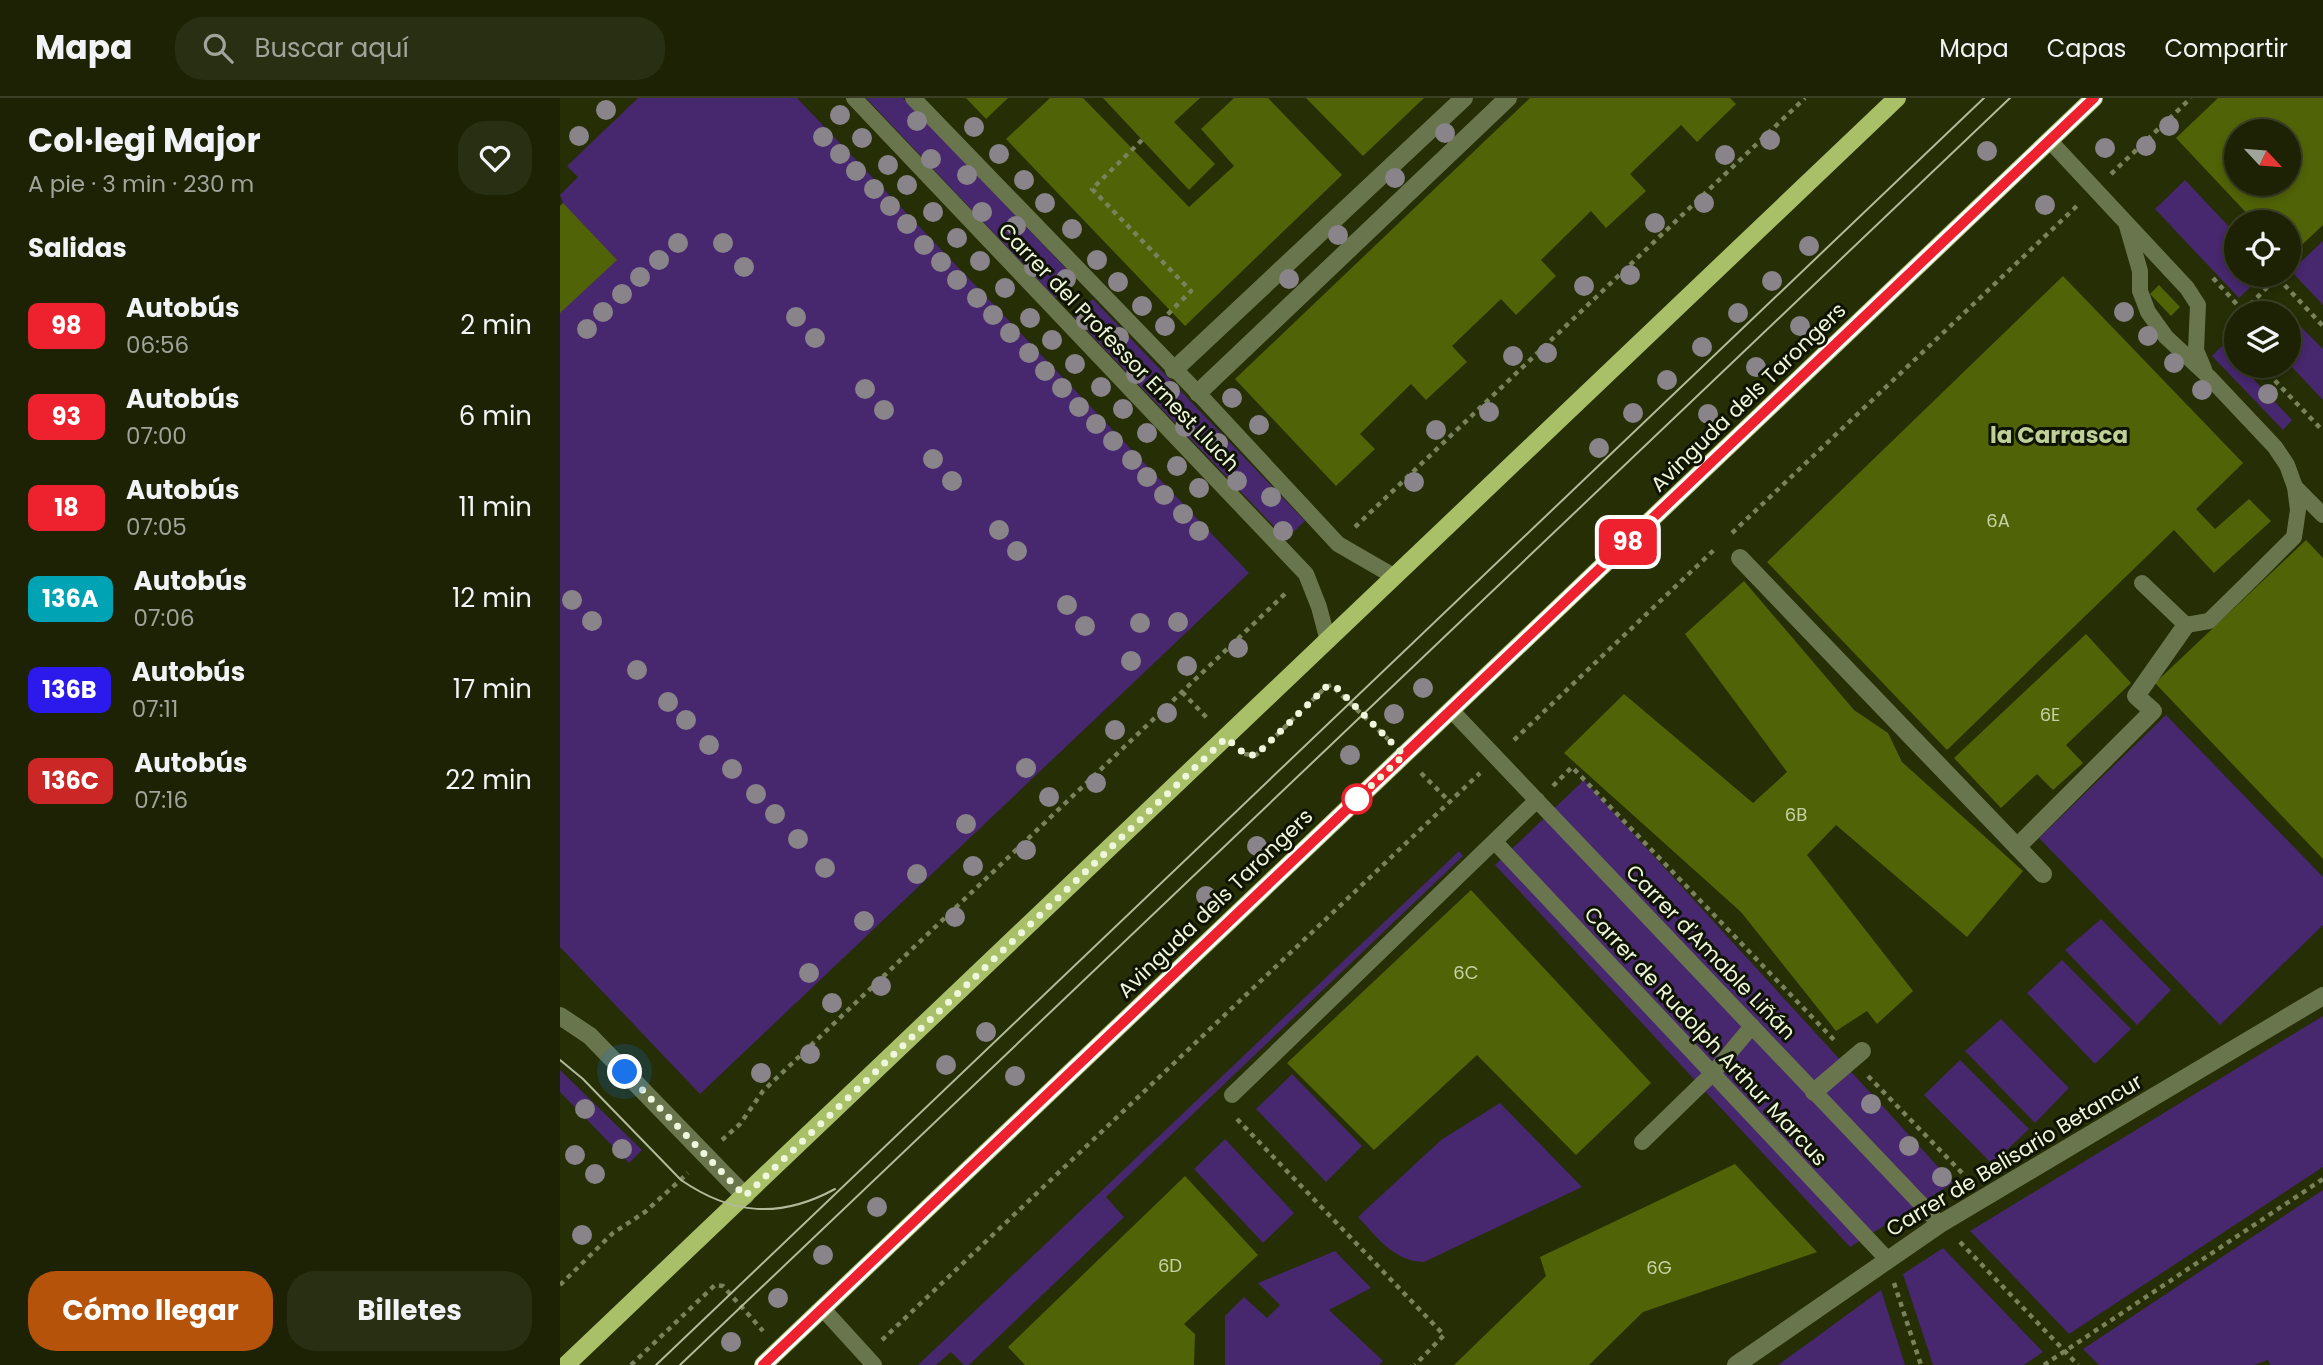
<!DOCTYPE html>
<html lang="es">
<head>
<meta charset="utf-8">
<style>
	:root { --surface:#1c2203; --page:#292f12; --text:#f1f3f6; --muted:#a0a49a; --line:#3a3f25; --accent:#b45309 }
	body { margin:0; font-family:Poppins,sans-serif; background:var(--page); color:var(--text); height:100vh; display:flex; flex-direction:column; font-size:26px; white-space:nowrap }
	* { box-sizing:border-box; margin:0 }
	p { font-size:23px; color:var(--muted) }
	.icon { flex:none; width:38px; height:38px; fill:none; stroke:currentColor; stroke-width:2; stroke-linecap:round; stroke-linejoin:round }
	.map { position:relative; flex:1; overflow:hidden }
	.panel { display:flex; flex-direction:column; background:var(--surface); width:560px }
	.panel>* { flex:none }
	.badge { padding:0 14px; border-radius:10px; font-size:24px; line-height:46px }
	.needle { width:46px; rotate:116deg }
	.buttons { position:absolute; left:1664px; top:21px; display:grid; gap:14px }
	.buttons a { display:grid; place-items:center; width:77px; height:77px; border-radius:50%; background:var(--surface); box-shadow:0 4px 10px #0003,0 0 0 2px var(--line); font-size:35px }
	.you { position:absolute; width:35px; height:35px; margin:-18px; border:5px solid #fff; border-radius:50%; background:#1a73e8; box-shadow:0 0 0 10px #1a73e833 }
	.map>.badge { position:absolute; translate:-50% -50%; box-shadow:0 0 0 4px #fff }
	h2 { padding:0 28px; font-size:26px; line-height:63px }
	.round { display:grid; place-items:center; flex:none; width:74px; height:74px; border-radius:28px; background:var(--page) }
	.head { display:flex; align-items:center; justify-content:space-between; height:119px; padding:0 28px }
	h1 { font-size:33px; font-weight:700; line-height:52px }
	.primary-button { display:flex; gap:14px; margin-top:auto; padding:14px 28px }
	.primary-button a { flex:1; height:80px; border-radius:28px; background:var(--accent); color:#fff; font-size:28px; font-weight:700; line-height:80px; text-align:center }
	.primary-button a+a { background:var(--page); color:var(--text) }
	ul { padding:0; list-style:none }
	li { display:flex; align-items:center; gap:21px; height:91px; padding:0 28px }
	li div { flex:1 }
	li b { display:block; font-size:26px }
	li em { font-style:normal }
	li .badge { min-width:77px; font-weight:700; text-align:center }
	header { display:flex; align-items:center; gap:42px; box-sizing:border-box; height:98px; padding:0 35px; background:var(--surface); border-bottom:2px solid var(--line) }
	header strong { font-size:33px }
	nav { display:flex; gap:38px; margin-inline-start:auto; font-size:24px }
	.search { width:490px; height:63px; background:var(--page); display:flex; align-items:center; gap:18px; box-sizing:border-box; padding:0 24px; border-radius:28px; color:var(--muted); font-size:26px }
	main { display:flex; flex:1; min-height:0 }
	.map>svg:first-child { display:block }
	.green { fill:#47276e }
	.building { fill:#516307; fill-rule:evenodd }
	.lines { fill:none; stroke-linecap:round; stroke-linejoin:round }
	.path { stroke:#79825d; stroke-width:4.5; stroke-dasharray:5 5; stroke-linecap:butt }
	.service { stroke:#69754c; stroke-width:16 }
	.pedestrian { stroke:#69754c; stroke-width:18 }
	.minor { stroke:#69754c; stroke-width:18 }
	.primary { stroke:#a9c068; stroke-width:18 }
	.tram { stroke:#b1ba99; stroke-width:2 }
	.tree { fill:#89838a }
	.line-casing { stroke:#fff; stroke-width:16 }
	.line { stroke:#ed222e; stroke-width:10 }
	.walk { stroke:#eef7db; stroke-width:7; stroke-dasharray:0 12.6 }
	.stop-dot { fill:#fff; stroke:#ed222e; stroke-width:3.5 }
	.labels { text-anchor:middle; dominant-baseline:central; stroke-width:6; stroke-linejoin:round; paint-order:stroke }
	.number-label { font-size:18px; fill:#c7d2a6 }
	.street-label { font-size:21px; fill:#eef7db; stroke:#0f1402 }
	.neighbourhood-label { font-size:23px; font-weight:bold; fill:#c0d198; stroke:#0f1402 }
</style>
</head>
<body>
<header>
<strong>Mapa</strong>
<div class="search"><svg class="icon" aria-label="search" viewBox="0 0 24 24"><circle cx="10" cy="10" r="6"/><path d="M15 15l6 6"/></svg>Buscar aquí</div>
<nav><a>Mapa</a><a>Capas</a><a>Compartir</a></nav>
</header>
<main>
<section class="panel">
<div class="head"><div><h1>Col·legi Major</h1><p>A pie · 3 min · 230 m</p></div><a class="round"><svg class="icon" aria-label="heart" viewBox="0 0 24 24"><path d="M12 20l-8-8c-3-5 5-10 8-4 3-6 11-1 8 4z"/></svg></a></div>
<h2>Salidas</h2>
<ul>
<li><span class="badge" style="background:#ed222e;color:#fff">98</span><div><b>Autobús</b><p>06:56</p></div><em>2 min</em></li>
<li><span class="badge" style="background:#ed222e;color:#fff">93</span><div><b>Autobús</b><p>07:00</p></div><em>6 min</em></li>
<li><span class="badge" style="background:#ed222e;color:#fff">18</span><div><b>Autobús</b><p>07:05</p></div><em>11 min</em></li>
<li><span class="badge" style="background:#00a3b4;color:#fff">136A</span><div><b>Autobús</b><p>07:06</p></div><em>12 min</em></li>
<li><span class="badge" style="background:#2b1aeb;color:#fff">136B</span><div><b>Autobús</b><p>07:11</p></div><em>17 min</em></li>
<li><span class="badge" style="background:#cc2727;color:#fff">136C</span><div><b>Autobús</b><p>07:16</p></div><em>22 min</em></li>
</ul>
<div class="primary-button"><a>Cómo llegar</a><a>Billetes</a></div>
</section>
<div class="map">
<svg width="1763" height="1267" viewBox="0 0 1763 1267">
	<rect width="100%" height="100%" fill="#252e04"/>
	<g class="green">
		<polygon points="78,0 237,0 689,475 140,996 0,849 0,108 3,105 0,97 18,79 7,68"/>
		<polygon points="306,0 343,0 516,181 495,200"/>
		<polygon points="1625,82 1676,136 1676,177 1703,177 1679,200 1595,111"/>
		<polygon points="1763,143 1763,207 1731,173"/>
		<polygon points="533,201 745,423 726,441 514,219"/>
		<polygon points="1729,217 1763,251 1763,302 1729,266"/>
		<polygon points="1662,248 1676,263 1676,268 1681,268 1732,322 1723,332 1652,258"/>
		<polygon points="1606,617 1763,779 1763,827 1660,927 1479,740"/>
		<polygon points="1024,682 1393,1085 1290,1149 935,767"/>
		<polygon points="899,753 903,758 546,1099 564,1119 409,1267 404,1267 391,1254 376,1267 358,1267"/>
		<polygon points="1541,821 1611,892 1577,927 1505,852"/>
		<polygon points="1502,862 1571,931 1535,966 1467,895"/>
		<polygon points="1763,918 1763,1069 1509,1236 1410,1133"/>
		<polygon points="1441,921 1509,990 1475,1025 1405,953"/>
		<polygon points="1400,962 1469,1031 1432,1066 1364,997"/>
		<polygon points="0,972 82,1052 69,1065 0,994"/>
		<polygon points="732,976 802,1048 766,1084 696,1011"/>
		<path d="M940,1005L1022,1089L864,1164C833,1163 818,1140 798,1119L881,1042Z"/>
		<polygon points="665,1041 734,1115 703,1145 634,1071"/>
		<polygon points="1763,1092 1763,1267 1710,1267 1708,1262 1694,1267 1539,1267 1523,1251"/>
		<polygon points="1383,1150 1483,1254 1464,1267 1373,1267 1343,1176"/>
		<polygon points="775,1153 811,1190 769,1212 823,1263 819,1267 665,1267 665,1218 684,1199 707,1220 720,1207 698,1185"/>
		<polygon points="1321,1192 1345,1267 1218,1267"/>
	</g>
	<g class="building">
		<polygon points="406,0 448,0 426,21"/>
		<polygon points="490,0 523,0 629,109 674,68 641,31 674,0 708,0 782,77 625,228 446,41"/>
		<polygon points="543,0 640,0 614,24 655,66 629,92"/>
		<polygon points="746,0 864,0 803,58"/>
		<polygon points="970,0 1170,0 1176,6 1137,44 1121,27 1070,76 1086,93 1046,130 1031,113 981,162 996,178 956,217 941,201 892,248 907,264 866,302 851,286 800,336 815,351 776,388 675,281"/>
		<path d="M1658,0H1763V127L1729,159V124H1695L1616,40ZM1676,33H1729V86H1676Z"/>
		<polygon points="3,105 57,162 0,215 0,108"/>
		<polygon points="1503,178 1683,365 1636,411 1655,431 1689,401 1711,423 1654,475 1614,432 1387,652 1207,464"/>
		<polygon points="1599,187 1620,209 1611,218 1590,196"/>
		<polygon points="1746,442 1763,460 1763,761 1595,585"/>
		<polygon points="1184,483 1294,612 1328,635 1342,664 1463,773 1407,839 1276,727 1247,757 1353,893 1317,926 1307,913 1276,933 1181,814 1004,655 1064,596 1193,705 1227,674 1125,536"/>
		<polygon points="1526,536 1571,585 1506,647 1523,665 1493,692 1477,676 1441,710 1394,660"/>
		<polygon points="911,792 1091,985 1016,1057 917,957 814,1052 727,965"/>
		<polygon points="1175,1066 1257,1154 1083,1214 1029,1267 894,1267 986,1178 980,1159"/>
		<polygon points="625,1078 698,1157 624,1226 635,1236 634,1267 465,1267 448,1249"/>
	</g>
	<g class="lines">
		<g class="path">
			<polyline points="582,42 532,91 631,193 605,219"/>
			<polyline points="1551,76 1631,0"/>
			<polyline points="1653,180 1683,213"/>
			<polyline points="1683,214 1717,179 1763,228"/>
			<polyline points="1701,268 1763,333"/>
			<polyline points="795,429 1245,0"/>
			<polyline points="1172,435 1519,106"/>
			<polyline points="622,594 648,621"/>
			<polyline points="954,642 1156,450"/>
			<polyline points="684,656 696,657 766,589 771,587 828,641"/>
			<polyline points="861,675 890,704"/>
			<polyline points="993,688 1012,669 1276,944"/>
			<polyline points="1308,978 1407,1080"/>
			<polyline points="677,1021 884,1237 855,1267"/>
			<polyline points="162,1042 180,1026 203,993 728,493"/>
			<polyline points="1400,1144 1518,1267"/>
			<polyline points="1334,1185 1361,1267"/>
			<polyline points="0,1187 53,1135 85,1114 128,1075"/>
			<polyline points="322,1242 920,675"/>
			<polyline points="71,1267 155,1187 163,1188 203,1233"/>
			<polyline points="1484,1267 1763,1081"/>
		</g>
		<g class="service">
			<polyline points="294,0 746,476 759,509 768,543"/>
			<polyline points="353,0 638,295 778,446 835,479"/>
			<polyline points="1489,42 1627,190 1638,207 1636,252 1644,271"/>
			<polyline points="1567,128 1580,173 1580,193 1588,214 1606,239 1649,279 1715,349 1727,367 1735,389 1738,412 1734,439 1701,472 1649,523 1626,527 1582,485"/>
			<polyline points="1735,389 1763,417"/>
			<polyline points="891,612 1380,1126"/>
			<polyline points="935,744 1327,1161"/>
			<polyline points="672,997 977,702"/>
			<polyline points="1082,1044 1153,975 1192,928"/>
			<polyline points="263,1211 314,1267"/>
		</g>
		<g class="pedestrian">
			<polyline points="614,272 904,0"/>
			<polyline points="638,295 948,0"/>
			<polyline points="1180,460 1483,776"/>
			<polyline points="1457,749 1593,613 1576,598 1626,527"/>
			<polyline points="1254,994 1302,953"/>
			<polyline points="1176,1267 1380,1126 1763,898"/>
		</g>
		<polyline class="minor" points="0,918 30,938 185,1098"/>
		<g class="primary">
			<polyline points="6,1267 1337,0"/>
			<polyline points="203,1267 1534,0"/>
		</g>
		<g class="tram">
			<path d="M0,962L23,981L121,1082C172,1117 220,1121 275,1091"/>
			<polyline points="96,1267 1424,0"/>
			<polyline points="120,1267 1450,0"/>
		</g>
	</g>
	<g class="tree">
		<circle cx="46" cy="12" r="10"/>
		<circle cx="280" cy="17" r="10"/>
		<circle cx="357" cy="23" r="10"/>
		<circle cx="1609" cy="28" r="10"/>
		<circle cx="414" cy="29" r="10"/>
		<circle cx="885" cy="35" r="10"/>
		<circle cx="19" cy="38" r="10"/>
		<circle cx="263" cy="39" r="10"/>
		<circle cx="302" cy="40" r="10"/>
		<circle cx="1210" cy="42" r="10"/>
		<circle cx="1586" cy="48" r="10"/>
		<circle cx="1545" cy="50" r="10"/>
		<circle cx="1427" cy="53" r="10"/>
		<circle cx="280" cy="56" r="10"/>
		<circle cx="439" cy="56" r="10"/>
		<circle cx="1165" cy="57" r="10"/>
		<circle cx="371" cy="61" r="10"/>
		<circle cx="328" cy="67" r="10"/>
		<circle cx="296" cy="73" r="10"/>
		<circle cx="407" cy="77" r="10"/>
		<circle cx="835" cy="80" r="10"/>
		<circle cx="464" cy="82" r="10"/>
		<circle cx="347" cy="87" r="10"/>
		<circle cx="314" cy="91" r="10"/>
		<circle cx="485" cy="105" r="10"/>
		<circle cx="1144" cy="105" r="10"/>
		<circle cx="1485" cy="107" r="10"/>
		<circle cx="330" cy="108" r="10"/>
		<circle cx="373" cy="114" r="10"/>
		<circle cx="422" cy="114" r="10"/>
		<circle cx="1095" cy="125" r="10"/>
		<circle cx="347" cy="126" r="10"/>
		<circle cx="456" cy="128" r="10"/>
		<circle cx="512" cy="131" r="10"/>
		<circle cx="778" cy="137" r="10"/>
		<circle cx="397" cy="140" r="10"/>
		<circle cx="118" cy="145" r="10"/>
		<circle cx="163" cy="145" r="10"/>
		<circle cx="364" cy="147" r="10"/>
		<circle cx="1249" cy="148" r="10"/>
		<circle cx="99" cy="162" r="10"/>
		<circle cx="537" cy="162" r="10"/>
		<circle cx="420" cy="163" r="10"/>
		<circle cx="381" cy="164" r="10"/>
		<circle cx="184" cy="169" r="10"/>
		<circle cx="474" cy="169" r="10"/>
		<circle cx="1070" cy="177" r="10"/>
		<circle cx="80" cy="179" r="10"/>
		<circle cx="506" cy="181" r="10"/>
		<circle cx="729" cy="181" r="10"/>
		<circle cx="397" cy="182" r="10"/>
		<circle cx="1212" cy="183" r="10"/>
		<circle cx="558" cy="184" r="10"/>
		<circle cx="1024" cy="188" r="10"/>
		<circle cx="445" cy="190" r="10"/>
		<circle cx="62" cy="196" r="10"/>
		<circle cx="417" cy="200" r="10"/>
		<circle cx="582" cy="208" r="10"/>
		<circle cx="43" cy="214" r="10"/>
		<circle cx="1564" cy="214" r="10"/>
		<circle cx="1178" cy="215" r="10"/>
		<circle cx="433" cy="217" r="10"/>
		<circle cx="236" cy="219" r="10"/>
		<circle cx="470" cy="220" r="10"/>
		<circle cx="526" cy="222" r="10"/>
		<circle cx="605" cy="228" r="10"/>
		<circle cx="1240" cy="228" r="10"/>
		<circle cx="27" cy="231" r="10"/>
		<circle cx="450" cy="235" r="10"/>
		<circle cx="1588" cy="238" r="10"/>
		<circle cx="559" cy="239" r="10"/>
		<circle cx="255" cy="240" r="10"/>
		<circle cx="492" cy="242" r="10"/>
		<circle cx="1142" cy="249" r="10"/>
		<circle cx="469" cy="255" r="10"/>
		<circle cx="987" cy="255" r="10"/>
		<circle cx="953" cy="258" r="10"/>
		<circle cx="1614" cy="265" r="10"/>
		<circle cx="515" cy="266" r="10"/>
		<circle cx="1196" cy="269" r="10"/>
		<circle cx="485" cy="273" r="10"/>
		<circle cx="576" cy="276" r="10"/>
		<circle cx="1107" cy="282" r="10"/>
		<circle cx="541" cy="289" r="10"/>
		<circle cx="502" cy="290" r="10"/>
		<circle cx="305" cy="291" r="10"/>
		<circle cx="1642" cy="292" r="10"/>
		<circle cx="610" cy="293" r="10"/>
		<circle cx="1708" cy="296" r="10"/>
		<circle cx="672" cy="300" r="10"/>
		<circle cx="519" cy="309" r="10"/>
		<circle cx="563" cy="311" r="10"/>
		<circle cx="324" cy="312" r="10"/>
		<circle cx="929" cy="314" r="10"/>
		<circle cx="1073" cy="315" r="10"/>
		<circle cx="1148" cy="316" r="10"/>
		<circle cx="536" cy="326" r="10"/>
		<circle cx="699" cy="327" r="10"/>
		<circle cx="625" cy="329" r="10"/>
		<circle cx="876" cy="332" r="10"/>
		<circle cx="587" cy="335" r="10"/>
		<circle cx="553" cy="343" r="10"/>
		<circle cx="658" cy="345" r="10"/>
		<circle cx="1039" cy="350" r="10"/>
		<circle cx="373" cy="361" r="10"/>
		<circle cx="572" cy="362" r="10"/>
		<circle cx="617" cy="368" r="10"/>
		<circle cx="587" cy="379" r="10"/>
		<circle cx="392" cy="383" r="10"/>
		<circle cx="677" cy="383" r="10"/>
		<circle cx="854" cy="384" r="10"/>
		<circle cx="639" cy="390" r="10"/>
		<circle cx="604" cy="397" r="10"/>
		<circle cx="711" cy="399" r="10"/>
		<circle cx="623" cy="416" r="10"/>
		<circle cx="439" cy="432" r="10"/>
		<circle cx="639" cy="433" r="10"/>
		<circle cx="723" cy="433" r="10"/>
		<circle cx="457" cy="453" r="10"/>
		<circle cx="12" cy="502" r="10"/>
		<circle cx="507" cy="507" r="10"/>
		<circle cx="32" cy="523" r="10"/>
		<circle cx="618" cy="524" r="10"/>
		<circle cx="580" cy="525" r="10"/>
		<circle cx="525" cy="528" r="10"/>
		<circle cx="678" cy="550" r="10"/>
		<circle cx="571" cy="563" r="10"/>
		<circle cx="627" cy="568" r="10"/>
		<circle cx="77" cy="572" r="10"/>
		<circle cx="863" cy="590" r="10"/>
		<circle cx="108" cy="604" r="10"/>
		<circle cx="607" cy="615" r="10"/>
		<circle cx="834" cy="616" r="10"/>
		<circle cx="126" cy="622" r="10"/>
		<circle cx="555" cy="632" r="10"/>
		<circle cx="149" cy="647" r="10"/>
		<circle cx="790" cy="657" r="10"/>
		<circle cx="466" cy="670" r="10"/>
		<circle cx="172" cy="671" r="10"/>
		<circle cx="536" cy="685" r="10"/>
		<circle cx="196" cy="696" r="10"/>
		<circle cx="489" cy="699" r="10"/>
		<circle cx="215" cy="716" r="10"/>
		<circle cx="406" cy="726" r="10"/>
		<circle cx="238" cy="741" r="10"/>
		<circle cx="697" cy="748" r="10"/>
		<circle cx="466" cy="752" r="10"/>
		<circle cx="413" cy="768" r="10"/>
		<circle cx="265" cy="770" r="10"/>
		<circle cx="357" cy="776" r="10"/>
		<circle cx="646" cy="798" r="10"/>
		<circle cx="395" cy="819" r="10"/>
		<circle cx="304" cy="823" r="10"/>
		<circle cx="249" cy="875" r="10"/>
		<circle cx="321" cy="888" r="10"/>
		<circle cx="272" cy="905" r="10"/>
		<circle cx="426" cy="934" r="10"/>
		<circle cx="250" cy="956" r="10"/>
		<circle cx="386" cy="967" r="10"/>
		<circle cx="201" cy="975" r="10"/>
		<circle cx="455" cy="978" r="10"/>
		<circle cx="1311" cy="1006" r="10"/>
		<circle cx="25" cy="1011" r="10"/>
		<circle cx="1349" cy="1048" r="10"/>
		<circle cx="62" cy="1051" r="10"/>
		<circle cx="15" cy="1057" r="10"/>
		<circle cx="35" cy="1076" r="10"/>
		<circle cx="1382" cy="1079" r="10"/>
		<circle cx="317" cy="1109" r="10"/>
		<circle cx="22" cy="1137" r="10"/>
		<circle cx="263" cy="1157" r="10"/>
		<circle cx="218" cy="1200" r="10"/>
		<circle cx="171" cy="1244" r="10"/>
	</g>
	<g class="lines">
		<defs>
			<polyline id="line" points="203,1267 1534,0"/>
		</defs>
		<use href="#line" class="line-casing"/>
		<use href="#line" class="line"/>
		<polyline class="walk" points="65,974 185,1098 666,640 686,657 696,657 766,589 776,589 844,657 797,701"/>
	</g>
	<circle class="stop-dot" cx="797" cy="701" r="14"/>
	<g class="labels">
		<g class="number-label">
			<text x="1438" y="422">6A</text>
			<text x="1490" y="616">6E</text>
			<text x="1236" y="716">6B</text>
			<text x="906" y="874">6C</text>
			<text x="610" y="1167">6D</text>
			<text x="1099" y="1169">6G</text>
		</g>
		<g class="street-label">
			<text transform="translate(559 249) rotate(46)">Carrer del Professor Ernest Lluch</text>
			<text transform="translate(1188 299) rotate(-44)">Avinguda dels Tarongers</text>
			<text transform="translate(655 805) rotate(-44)">Avinguda dels Tarongers</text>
			<text transform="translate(1151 854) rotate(46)">Carrer d'Amable Liñán</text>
			<text transform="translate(1146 938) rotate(47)">Carrer de Rudolph Arthur Marcus</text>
			<text transform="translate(1454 1057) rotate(-31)">Carrer de Belisario Betancur</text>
		</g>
		<g class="neighbourhood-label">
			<text x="1499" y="337">la Carrasca</text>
		</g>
	</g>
</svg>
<div class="buttons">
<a><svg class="needle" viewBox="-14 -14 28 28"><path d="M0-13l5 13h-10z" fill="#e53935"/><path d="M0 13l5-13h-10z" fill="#a0a49a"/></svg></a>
<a><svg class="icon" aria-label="locate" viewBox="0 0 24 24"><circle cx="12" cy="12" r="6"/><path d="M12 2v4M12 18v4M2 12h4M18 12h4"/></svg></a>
<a><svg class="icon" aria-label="layers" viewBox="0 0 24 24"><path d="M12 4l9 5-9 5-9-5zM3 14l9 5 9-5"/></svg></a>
</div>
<div class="you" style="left:65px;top:974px"></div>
<b class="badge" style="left:1068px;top:444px;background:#ed222e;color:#fff">98</b>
</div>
</main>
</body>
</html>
